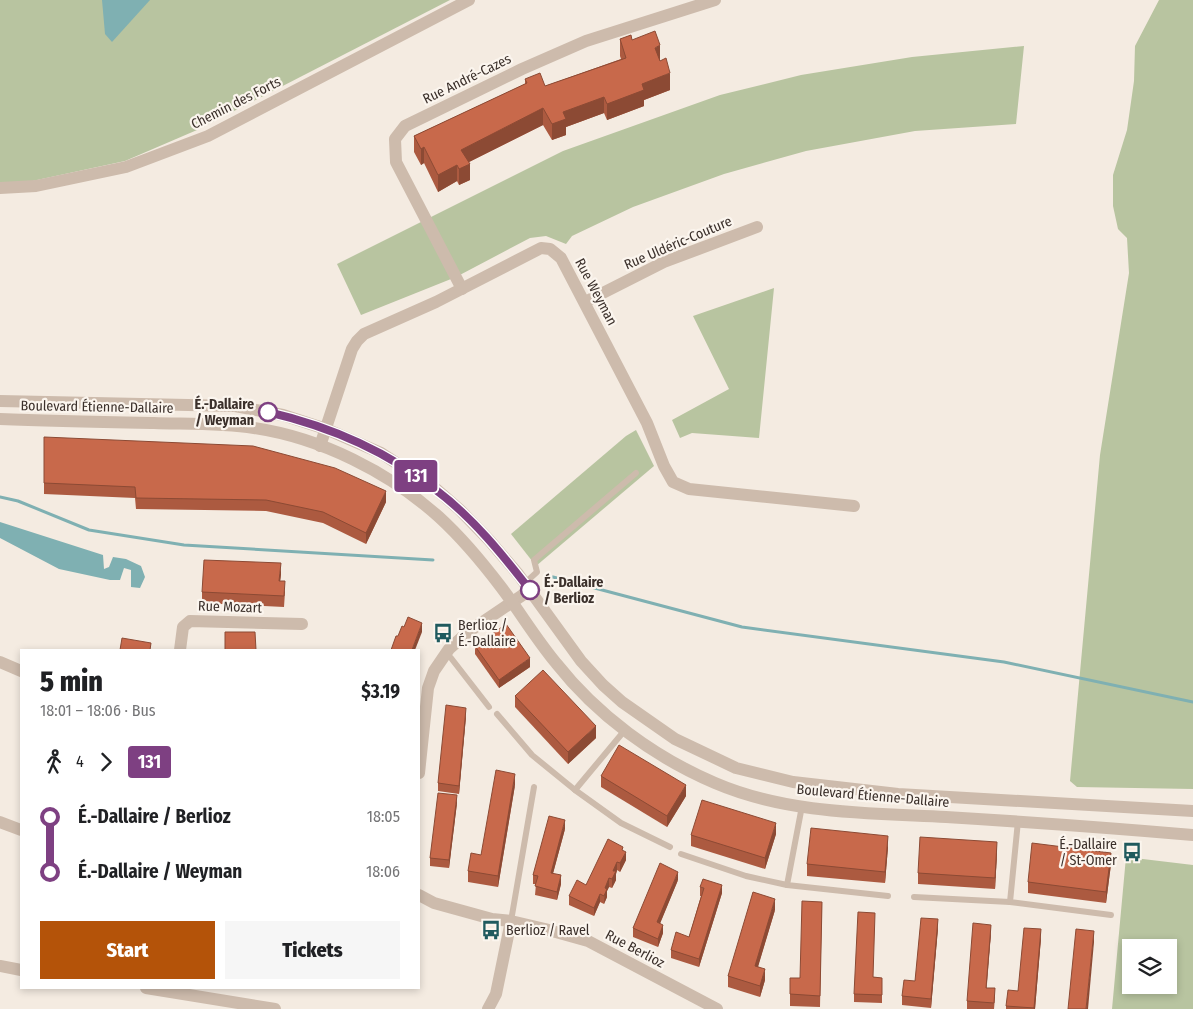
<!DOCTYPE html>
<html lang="en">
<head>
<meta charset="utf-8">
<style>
	:root { --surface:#fff; --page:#f6f6f6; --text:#202124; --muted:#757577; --accent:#b45309 }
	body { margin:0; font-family:"Fira Sans Condensed",sans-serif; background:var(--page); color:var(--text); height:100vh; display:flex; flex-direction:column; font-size:19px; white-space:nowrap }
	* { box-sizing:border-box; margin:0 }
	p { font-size:16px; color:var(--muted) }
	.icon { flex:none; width:28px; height:28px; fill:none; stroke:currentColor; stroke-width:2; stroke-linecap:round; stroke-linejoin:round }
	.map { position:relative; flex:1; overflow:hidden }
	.details { position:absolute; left:20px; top:649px; width:400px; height:340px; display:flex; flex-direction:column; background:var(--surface); border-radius:0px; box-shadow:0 2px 8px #0003 }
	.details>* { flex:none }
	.badge { padding:0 10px; border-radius:4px; font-size:18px; line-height:32px }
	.controls { position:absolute; left:1122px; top:939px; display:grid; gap:10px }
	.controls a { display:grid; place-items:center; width:55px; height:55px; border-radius:0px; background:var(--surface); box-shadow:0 2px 8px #0003; font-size:25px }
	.map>.badge { position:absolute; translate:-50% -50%; box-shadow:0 0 0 2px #fff }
	.legs { display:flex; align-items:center; gap:8px; height:55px; padding:0 20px; font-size:16px }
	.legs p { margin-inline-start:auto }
	.overview { display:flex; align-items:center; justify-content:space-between; height:85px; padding:0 20px }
	h1 { font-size:28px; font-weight:800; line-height:38px }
	.action { display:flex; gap:10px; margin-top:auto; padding:10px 20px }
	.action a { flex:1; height:58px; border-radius:0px; background:var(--accent); color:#fff; font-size:20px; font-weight:800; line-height:58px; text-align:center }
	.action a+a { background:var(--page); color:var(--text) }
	ul { padding:0 20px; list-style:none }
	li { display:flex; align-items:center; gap:18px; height:55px; font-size:19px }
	li i { display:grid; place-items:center; width:8px; height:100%; margin:0 6px; background:currentColor }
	li i::after { content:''; width:12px; height:12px; margin:-6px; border:4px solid; border-radius:50%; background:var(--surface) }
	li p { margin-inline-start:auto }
	li:first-child i { background:linear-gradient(#0000 50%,currentColor 0) }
	li:last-child i { background:linear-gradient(currentColor 50%,#0000 0) }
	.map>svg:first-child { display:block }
	.green { fill:#b8c4a0; fill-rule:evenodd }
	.water { fill:#7fb0b2 }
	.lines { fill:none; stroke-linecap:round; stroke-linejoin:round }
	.stream { stroke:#7fb0b2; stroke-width:3 }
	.service { stroke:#cdbbac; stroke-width:6 }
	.minor { stroke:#cdbbac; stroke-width:12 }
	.tertiary { stroke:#cdbbac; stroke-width:12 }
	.wall { fill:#ac5a40 }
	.shaded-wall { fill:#8c4a34 }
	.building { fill:#c8694b; stroke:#8c4a34 }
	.line-1-casing { stroke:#fff; stroke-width:11 }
	.line-1 { stroke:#7e4082; stroke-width:8 }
	.stop-1-dot { fill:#fff; stroke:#7e4082; stroke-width:2.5 }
	.labels { text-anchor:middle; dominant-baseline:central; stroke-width:4.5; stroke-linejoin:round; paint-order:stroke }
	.street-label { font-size:14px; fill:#3b302b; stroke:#fbf5ee }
	.stop-label { font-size:14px; font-weight:bold; fill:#3b302b; stroke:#fbf5ee; text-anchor:end }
	.poi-label { font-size:14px; fill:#3b302b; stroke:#fbf5ee; text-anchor:start }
</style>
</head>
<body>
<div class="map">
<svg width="1193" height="1009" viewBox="0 0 1193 1009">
	<rect width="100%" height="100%" fill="#f4ebe1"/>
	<g class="green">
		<polygon points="0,0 450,0 197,130 125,161 0,188"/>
		<polygon points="1159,0 1193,0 1193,789 1077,787 1070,781 1100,455 1129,273 1127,238 1118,229 1113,206 1113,175 1127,130 1134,81 1135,46"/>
		<polygon points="1024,46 1016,124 915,131 806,151 724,174 633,207 572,236 566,244 546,236 530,238 456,277 361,315 337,264 563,151 720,95 801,75 912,57"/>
		<polygon points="774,288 759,438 692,433 680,438 672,420 729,389 693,316"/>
		<polygon points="636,430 654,466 536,566 511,534 626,436"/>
		<path d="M1126,857L1193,865V1009H1112ZM1131,948H1169V985H1131Z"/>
	</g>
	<g class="water">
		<polygon points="102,0 150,0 112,42 105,34"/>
		<polygon points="0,522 103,555 104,569 109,567 113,557 126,559 141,566 145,577 140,588 131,587 131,570 124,568 120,580 110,580 59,569 0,538"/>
	</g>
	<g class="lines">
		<g class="stream">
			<polyline points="0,497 18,501 89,530 184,545 433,560"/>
			<polyline points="553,577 742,627 1004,662 1193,702"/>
		</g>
		<g class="service">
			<polyline points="525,583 537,572 534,560 636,473"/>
			<polyline points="445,654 451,658 489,707"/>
			<polyline points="497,714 532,755 575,790"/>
			<polyline points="625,730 575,790 621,823 670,847"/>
			<polyline points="802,806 787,885 888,896"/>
			<polyline points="1018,821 1010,902 1111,915"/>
			<polyline points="681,854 746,876 787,885"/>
			<polyline points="914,897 1010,902"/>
			<polyline points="511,921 534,787"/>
		</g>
		<g class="minor">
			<polyline points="0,188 36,186 126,167 208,136 469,0"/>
			<polyline points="462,289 396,162 395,139 405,126 522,69 586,41 715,0"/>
			<polyline points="585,302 664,262 757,227"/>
			<polyline points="320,446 352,349 357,341 364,334 436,302 541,248 550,249 561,258 647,423 664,466 673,482 689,489 854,506"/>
			<polyline points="180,650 183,627 190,621 302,624"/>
			<polyline points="0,662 21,671"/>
			<polyline points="419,773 428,688 434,671 449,649 468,632 530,590"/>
			<polyline points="0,822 21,830"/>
			<polyline points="419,895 434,903 492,919 511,921 545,929 588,941 717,1009"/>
			<polyline points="0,966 21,970"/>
			<polyline points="146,988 275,1009"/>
			<polyline points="488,1009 496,994 511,921"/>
		</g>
		<g class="tertiary">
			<polyline points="0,401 235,406 283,415 326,429 381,453 436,489 460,510 489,540 518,574 581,661 603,685 622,702 675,739 736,768 793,782 898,794 1193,811"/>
			<path d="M0,419C51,421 103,422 154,423C187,424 222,423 254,428C321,438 389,472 439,517C462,538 482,562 501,587C520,612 536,639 556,663C597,715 654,757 715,783C787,814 869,813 946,817C1028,822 1111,828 1193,835"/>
		</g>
	</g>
	<g class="wall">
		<polygon points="620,39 632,40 660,61 670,90 644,100 644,106 607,120 604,113 566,127 566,135 552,140 543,125 469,162 470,180 459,185 457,181 438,192 424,163 421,165 414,152 414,136 525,84 525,79 545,86 621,59 620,56"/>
		<polygon points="44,437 386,502 366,544 323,523 266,511 136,509 135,498 44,494"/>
		<polygon points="281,574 280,581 285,592 284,607 202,603 202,592"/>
		<polygon points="475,646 530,667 499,688 475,654"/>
		<polygon points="515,696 596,738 568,764 515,707"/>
		<polygon points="466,716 459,794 438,791 438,783"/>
		<polygon points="601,776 686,796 667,827 601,787"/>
		<polygon points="515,785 498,887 468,882 468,871 481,855"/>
		<polygon points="457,803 449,868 430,866 430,858"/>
		<polygon points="565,829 553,873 561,884 557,900 535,895 536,884 533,884 533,875"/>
		<polygon points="776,834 765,869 691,846 691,835"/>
		<polygon points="888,847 885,883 807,876 807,864"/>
		<polygon points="623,851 626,860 620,872 617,870 616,874 616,880 612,888 609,887 607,891 607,897 604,904 600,902 594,916 569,905 569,896 586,885"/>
		<polygon points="997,853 995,889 918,884 918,873"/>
		<polygon points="1111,864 1106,903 1028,893 1028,882"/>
		<polygon points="678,880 660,923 663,933 658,947 633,937 633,928"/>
		<polygon points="700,887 722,893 699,967 671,958 671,950 689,937 701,896 700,896"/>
		<polygon points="822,902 820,1007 790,1006 790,994 800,978"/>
		<polygon points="775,910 758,966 765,980 760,997 728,987 728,976"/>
		<polygon points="938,928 931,1008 902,1005 902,996 915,981"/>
		<polygon points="991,933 986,988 995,997 994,1009 967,1009 967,1001"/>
		<polygon points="1041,938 1035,1009 1006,1009 1006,1006 1018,991"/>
		<polygon points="873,977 882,978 882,1003 854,1002 854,994"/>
	</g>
	<g class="shaded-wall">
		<polygon points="660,45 660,62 655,64 655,48"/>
		<polygon points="670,73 670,90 644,100 644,106 607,120 607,104 642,84"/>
		<polygon points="604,97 604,113 566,127 566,135 552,140 552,124 563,112"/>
		<polygon points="543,108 543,125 461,166 461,150"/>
		<polygon points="424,147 424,163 421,165 421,149"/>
		<polygon points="470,164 470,180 459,185 459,169"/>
		<polygon points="457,165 457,181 438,192 438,175"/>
		<polygon points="386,491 386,502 366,544 366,533"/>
		<polygon points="281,563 281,574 279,592 279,581"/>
		<polygon points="422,623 422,632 415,650 412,650"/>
		<polygon points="530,658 530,667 499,688 499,680"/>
		<polygon points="466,708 466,716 459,794 459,786"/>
		<polygon points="596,726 596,738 568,764 568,752"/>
		<polygon points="515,774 515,785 498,887 498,876"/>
		<polygon points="686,785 686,796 667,827 667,816"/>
		<polygon points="457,795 457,803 449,868 449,860"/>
		<polygon points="565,820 565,829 551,881 551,873"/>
		<polygon points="776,823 776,834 765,869 765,858"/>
		<polygon points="888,836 888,847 885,883 885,872"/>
		<polygon points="997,842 997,853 995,889 995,878"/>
		<polygon points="626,852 626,860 620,872 620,863"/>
		<polygon points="1111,853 1111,864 1106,903 1106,892"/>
		<polygon points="617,862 617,870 616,874 616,880 612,888 612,879 613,871"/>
		<polygon points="678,872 678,880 657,931 657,922"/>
		<polygon points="561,875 561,884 557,900 557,892"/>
		<polygon points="609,878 609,887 607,891 607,897 604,904 605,888"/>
		<polygon points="722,885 722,893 699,967 699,959"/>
		<polygon points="600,894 600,902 594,916 594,908"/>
		<polygon points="775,899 775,910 755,977 755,966"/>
		<polygon points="938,919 938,928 931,1008 931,999"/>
		<polygon points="663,925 663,933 658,947 658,939"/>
		<polygon points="991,925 991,933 986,996 986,988"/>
		<polygon points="1041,929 1041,938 1035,1009 1034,1009"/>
		<polygon points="1094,931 1094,942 1088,1009 1086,1009"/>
		<polygon points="765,969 765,980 760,997 760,986"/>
	</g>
	<g class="building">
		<polygon points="655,31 660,45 655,48 660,61 666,58 670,73 642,84 644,90 607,104 604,97 563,112 566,119 552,124 543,108 461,150 470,164 459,169 457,165 438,175 424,147 421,149 414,136 527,83 525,79 540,73 545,86 626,58 620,39 631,35 632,40"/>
		<polygon points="44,437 253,446 335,468 386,491 366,533 323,512 266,500 136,498 135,487 44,483"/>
		<polygon points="204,560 281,563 279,581 285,581 284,596 202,592"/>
		<polygon points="408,617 422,623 412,650 391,650 396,636 398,636 402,626 404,627"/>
		<polygon points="506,624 530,658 499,680 475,646"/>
		<polygon points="225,632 255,632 256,650 225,650"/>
		<polygon points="122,638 151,643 150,650 120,650"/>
		<polygon points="543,670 596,726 568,752 515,696"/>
		<polygon points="446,705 466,708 459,786 438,783"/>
		<polygon points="619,745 686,785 667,816 601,776"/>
		<polygon points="496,770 515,774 498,876 468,871 471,853 481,855"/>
		<polygon points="438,793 457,795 449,860 430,858"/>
		<polygon points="702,800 776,823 765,858 691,835"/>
		<polygon points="549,816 565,820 551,873 561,875 557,892 535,886 538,876 533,875"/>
		<polygon points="811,828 888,836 885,872 807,864"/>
		<polygon points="920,837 997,842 995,878 918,873"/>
		<polygon points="608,839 623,847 622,850 626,852 620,863 617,862 613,871 616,871 612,879 609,878 605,888 607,889 604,896 600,894 594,908 569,896 577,880 586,885"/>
		<polygon points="1032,843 1111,853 1106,892 1028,882"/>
		<polygon points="660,863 678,872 657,922 663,925 658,939 633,928"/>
		<polygon points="703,879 722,885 699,959 671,950 676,932 689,937 704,888 700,887"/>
		<polygon points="753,892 775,899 755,966 765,969 760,986 728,976"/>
		<polygon points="802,901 822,902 820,996 790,994 790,978 800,978"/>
		<polygon points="858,912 875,913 873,977 882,978 882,995 854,994"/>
		<polygon points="921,918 938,919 931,999 902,996 904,980 915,981"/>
		<polygon points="973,923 991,925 986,988 995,988 994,1003 967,1001"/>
		<polygon points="1024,928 1041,929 1034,1008 1006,1006 1008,990 1018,991"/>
		<polygon points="1076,929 1094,931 1086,1009 1068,1009"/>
	</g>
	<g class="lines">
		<defs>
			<path id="line-1" d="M268,412C328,426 387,451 436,490C473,518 502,554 530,590"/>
		</defs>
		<use href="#line-1" class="line-1-casing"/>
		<use href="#line-1" class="line-1"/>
	</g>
	<defs>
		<symbol id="bus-bare" viewBox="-9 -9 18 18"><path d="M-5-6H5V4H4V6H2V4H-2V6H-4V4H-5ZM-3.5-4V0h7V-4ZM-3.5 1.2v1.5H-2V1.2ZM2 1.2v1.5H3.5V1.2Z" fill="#1f5a5e" stroke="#fbf5ee" stroke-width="2.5" paint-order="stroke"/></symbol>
	</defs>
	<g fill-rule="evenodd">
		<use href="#bus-bare" x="429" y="619" width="28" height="28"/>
		<use href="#bus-bare" x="1118" y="838" width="28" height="28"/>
		<use href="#bus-bare" x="477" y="916" width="28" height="28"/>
	</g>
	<g class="stop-1-dot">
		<circle cx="268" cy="412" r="9"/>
		<circle cx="530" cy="590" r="9"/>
	</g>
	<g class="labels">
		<g class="street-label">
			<text transform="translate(467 79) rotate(-26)">Rue André-Cazes</text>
			<text transform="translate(236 103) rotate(-27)">Chemin des Forts</text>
			<text transform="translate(678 243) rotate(-23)">Rue Uldéric-Couture</text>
			<text transform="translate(596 292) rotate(62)">Rue Weyman</text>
			<text transform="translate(97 407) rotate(1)">Boulevard Étienne-Dallaire</text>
			<text transform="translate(230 607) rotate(2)">Rue Mozart</text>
			<text transform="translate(873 796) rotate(5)">Boulevard Étienne-Dallaire</text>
			<text transform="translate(635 949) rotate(28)">Rue Berlioz</text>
		</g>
		<g class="stop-label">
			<text x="254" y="404">É.-Dallaire<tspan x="254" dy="16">/ Weyman</tspan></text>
			<text x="544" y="582" text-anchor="start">É.-Dallaire<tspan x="544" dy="16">/ Berlioz</tspan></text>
		</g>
		<g class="poi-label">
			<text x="458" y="625">Berlioz /<tspan x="458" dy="16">É.-Dallaire</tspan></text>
			<text x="1117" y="844" text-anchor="end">É.-Dallaire<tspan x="1117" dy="16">/ St-Omer</tspan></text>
			<text x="506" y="930">Berlioz / Ravel</text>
		</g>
	</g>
</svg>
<div class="controls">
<a><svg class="icon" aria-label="layers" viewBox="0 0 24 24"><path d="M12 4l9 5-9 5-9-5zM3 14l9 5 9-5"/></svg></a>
</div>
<b class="badge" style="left:416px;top:476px;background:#7e4082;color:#fff">131</b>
<section class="details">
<div class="overview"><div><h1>5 min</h1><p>18:01 – 18:06 · Bus</p></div><b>$3.19</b></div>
<div class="legs"><svg class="icon" aria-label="walk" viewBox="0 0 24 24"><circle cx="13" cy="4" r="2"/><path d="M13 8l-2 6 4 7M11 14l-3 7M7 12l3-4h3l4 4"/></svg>4<svg class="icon" aria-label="forward" viewBox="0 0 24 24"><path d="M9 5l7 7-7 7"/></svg><b class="badge" style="background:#7e4082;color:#fff">131</b></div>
<ul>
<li><i style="color:#7e4082"></i><b>É.-Dallaire / Berlioz</b><p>18:05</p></li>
<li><i style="color:#7e4082"></i><b>É.-Dallaire / Weyman</b><p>18:06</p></li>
</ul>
<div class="action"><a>Start</a><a>Tickets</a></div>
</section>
</div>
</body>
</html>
